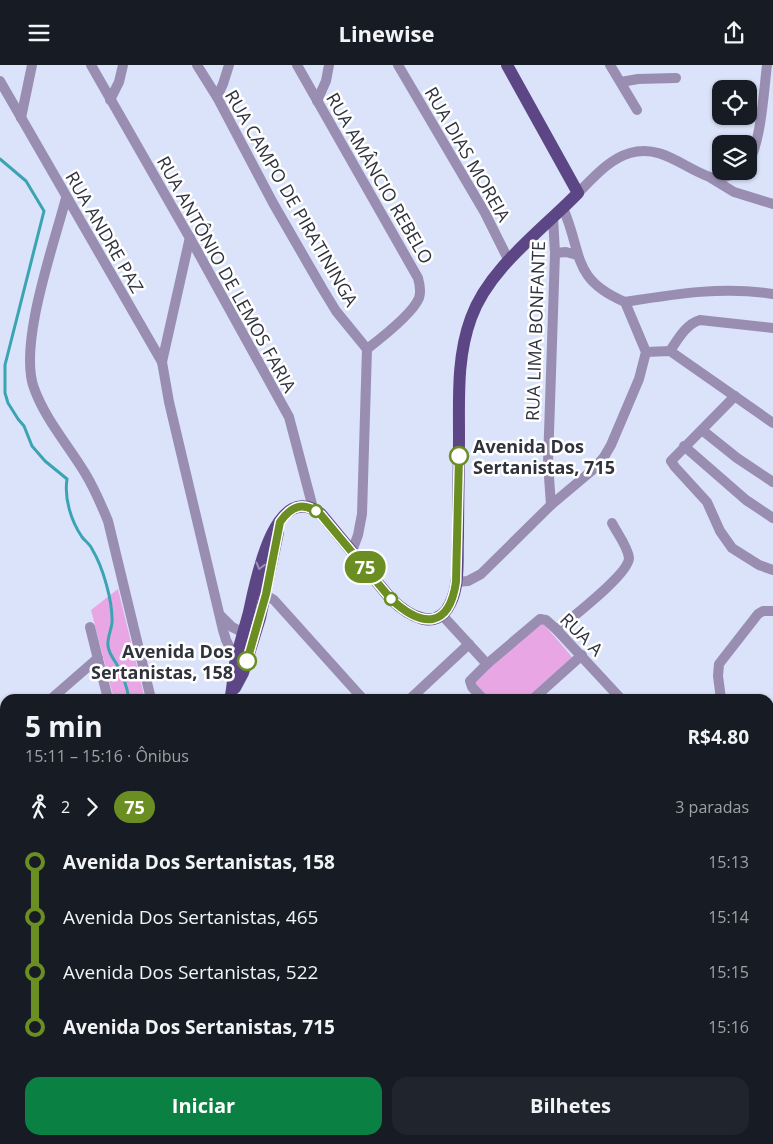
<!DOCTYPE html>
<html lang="pt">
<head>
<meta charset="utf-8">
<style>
	:root { --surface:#171b24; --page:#20242c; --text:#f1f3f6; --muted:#9ea1a6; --accent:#0b8043 }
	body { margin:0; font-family:"Open Sans",sans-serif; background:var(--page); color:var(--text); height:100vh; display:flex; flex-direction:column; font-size:19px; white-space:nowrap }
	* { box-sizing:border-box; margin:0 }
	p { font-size:16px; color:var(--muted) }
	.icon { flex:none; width:28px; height:28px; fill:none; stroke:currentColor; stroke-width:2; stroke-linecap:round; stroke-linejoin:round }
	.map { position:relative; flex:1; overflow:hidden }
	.drawer { position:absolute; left:0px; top:629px; width:774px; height:451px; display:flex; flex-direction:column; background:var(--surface); border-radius:15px 15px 0 0; box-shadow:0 1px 4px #0004 }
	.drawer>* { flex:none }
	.badge { padding:0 10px; border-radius:16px; font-size:18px; line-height:32px }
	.controls { position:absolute; left:712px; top:15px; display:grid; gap:10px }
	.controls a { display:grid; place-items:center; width:45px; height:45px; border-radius:10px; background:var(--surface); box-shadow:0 1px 4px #0004; font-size:25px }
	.map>.badge { position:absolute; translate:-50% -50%; box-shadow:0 0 0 2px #fff }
	.legs { display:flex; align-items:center; gap:8px; height:55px; padding:0 25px; font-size:16px }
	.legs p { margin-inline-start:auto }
	.headline { display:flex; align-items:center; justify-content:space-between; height:85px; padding:0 25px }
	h1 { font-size:28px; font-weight:700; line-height:38px }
	.cta { display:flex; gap:10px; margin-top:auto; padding:10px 25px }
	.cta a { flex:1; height:58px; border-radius:15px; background:var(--accent); color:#fff; font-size:20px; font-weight:700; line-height:58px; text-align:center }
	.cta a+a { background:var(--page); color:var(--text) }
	ul { padding:0 25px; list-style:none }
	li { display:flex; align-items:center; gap:18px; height:55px; font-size:19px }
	li i { display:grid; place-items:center; width:8px; height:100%; margin:0 6px; background:currentColor }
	li i::after { content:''; width:12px; height:12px; margin:-6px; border:4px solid; border-radius:50%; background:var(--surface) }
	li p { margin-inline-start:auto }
	li:first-child i { background:linear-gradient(#0000 50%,currentColor 0) }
	li:last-child i { background:linear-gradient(currentColor 50%,#0000 0) }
	header { display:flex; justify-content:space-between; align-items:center; height:65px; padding:0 25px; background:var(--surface); font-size:22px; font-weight:700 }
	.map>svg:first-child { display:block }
	.green { fill:#e8a7e4 }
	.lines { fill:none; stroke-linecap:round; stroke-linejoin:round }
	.stream { stroke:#3ba4b3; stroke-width:3 }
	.minor { stroke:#998eb2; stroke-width:10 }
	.major { stroke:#5d4685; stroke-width:12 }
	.highway { stroke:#482b74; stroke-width:15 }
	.oneway { stroke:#9e90b6 }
	.line-1-casing { stroke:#fff; stroke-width:11 }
	.line-1 { stroke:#6b8e23; stroke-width:8 }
	.stop-1-dot { fill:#fff; stroke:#6b8e23; stroke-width:2.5 }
	.labels { text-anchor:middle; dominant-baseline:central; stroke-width:5; stroke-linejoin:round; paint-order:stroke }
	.street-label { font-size:18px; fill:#30333c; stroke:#fff }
	.stop-label { font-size:18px; font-weight:bold; fill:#30333c; stroke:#fff; text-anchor:start }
</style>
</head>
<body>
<header><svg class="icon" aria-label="menu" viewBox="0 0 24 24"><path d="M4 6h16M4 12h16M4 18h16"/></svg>Linewise<svg class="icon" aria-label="share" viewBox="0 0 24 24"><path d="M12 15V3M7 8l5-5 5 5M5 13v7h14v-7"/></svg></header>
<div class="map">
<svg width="773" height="1079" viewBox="0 0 773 1079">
	<rect width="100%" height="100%" fill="#dae3f9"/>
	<g class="green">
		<polygon points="118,524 145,634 114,634 91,545"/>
		<polygon points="541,556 573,593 527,634 489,634 473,615"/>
		<polygon points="0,930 5,937 5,1075 145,1075 150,1079 0,1079"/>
	</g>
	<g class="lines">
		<g class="stream">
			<path d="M0,94L26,116L44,146L5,300V328L8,338L18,354L24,361L32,381L45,396L67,414C64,433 71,456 82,472C85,476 90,479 92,484C103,502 113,537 112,558C111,566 107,573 108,581C109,588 112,592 116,598C122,608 127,622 129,634"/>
			<polyline points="409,1075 412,1079"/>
		</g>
		<g class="minor">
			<polyline points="91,0 195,182 289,352 313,443"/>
			<polyline points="197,0 217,32 273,138 322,223 336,246 367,284 362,449 358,470 352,486"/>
			<path d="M297,0L418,213C420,220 421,227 419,233C413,248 380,274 367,284"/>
			<polyline points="398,0 485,148 509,196"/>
			<polyline points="610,0 637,45"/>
			<polyline points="0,16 162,297 169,337 223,565 226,575 236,594"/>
			<polyline points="621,17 638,14 676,13"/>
			<polyline points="217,32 223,19 229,0"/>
			<polyline points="110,35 119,17 123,0"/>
			<polyline points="317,36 326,16 329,0"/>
			<polyline points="21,53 32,0"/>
			<path d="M749,96C761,77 764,24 767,0"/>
			<polyline points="711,113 734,127 773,139"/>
			<path d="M578,128C593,113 609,94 630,88C662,79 683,103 710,112C719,115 731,111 739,106"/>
			<path d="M66,133C54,179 18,280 34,323C45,354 68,380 85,408C94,423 101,439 108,456L151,634"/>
			<polyline points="555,188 566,187 577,190"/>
			<path d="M625,237C675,229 723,221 773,229"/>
			<path d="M670,286C678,274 686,259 700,255L773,263"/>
			<polyline points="646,287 670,286 773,358"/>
			<polyline points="162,297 190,172"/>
			<polyline points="735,331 671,396 675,402 707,437 720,466 732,483 759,500 773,505"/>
			<polyline points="702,365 737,393 773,417"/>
			<polyline points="684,381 746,435 773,453"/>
			<polyline points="551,440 548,398 555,188 553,152"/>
			<path d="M456,517L468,516L481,509L551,440L595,403L604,392L611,380L639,314L646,287L625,237C571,214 583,189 563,143"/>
			<polyline points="259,526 274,535 363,634"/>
			<polyline points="442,550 487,599"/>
			<polyline points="221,551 232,562 244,568"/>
			<polyline points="90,562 108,634"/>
			<path d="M557,565C571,553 629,509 629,493C628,482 617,468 612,458"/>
			<polyline points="51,634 98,593"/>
			<polyline points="410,634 469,579"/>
			<polyline points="483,634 472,622 470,616 487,599 540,554 546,555 557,565 621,634"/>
			<polyline points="533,634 582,590"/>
			<polyline points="721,634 718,611 719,599 758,549 763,546 773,546"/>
			<polyline points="769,671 773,665"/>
			<polyline points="0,679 5,675"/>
			<polyline points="773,761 773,769"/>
			<polyline points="0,791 5,787"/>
			<polyline points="769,864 773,854"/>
			<polyline points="0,867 5,875"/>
			<polyline points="387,1075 390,1079"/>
			<polyline points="424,1075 426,1079"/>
			<polyline points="496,1075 499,1079"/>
			<polyline points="278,1079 284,1075"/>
			<polyline points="512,1079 515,1075"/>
		</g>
		<g class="major">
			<polyline points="235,623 243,608 260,553 278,467"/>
			<path d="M230,634C233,624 233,613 234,603C238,584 244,566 249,547C255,520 274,412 321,449L391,534C408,550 436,568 450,539C460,520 457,493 458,472C458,438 459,404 459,369C459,331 457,291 471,253C489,203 542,165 578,128L507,0"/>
			<polyline points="0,910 5,915"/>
			<polyline points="769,1059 773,1054"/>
			<polyline points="180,1075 185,1079"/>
			<polyline points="572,1079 577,1075"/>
			<polyline points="749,1079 752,1075"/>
		</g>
		<g class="highway">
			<polyline points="769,930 773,925"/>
			<polyline points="769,963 773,959"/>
			<polyline points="769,1000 773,995"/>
			<polyline points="769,1030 773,1026"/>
			<polyline points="636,1079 639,1075"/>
			<polyline points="655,1079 659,1075"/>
			<polyline points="693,1079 696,1075"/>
			<polyline points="709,1079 714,1075"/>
		</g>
	</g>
	<defs><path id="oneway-chevron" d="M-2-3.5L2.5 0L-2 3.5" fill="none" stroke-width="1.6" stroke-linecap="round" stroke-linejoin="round" transform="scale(1.25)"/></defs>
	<use class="oneway" href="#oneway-chevron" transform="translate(260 501) rotate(105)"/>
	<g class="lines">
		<defs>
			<path id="line-1" d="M247,596L266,529L280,457C292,440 304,436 321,450L391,534C422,563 449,564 456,517L459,391"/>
		</defs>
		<use href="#line-1" class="line-1-casing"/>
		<use href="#line-1" class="line-1"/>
	</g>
	<g class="stop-1-dot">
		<circle cx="459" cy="391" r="9"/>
		<circle cx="316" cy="446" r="6"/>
		<circle cx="391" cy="534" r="6"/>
		<circle cx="247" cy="596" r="9"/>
	</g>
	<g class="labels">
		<g class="street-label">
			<text transform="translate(468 89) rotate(60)">RUA DIAS MOREIA</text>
			<text transform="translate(380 113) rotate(60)">RUA AMÂNCIO REBELO</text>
			<text transform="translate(292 133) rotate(60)">RUA CAMPO DE PIRATININGA</text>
			<text transform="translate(105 167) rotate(60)">RUA ANDRE PAZ</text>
			<text transform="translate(227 209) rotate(61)">RUA ANTÔNIO DE LEMOS FARIA</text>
			<text transform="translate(535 266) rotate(-88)">RUA LIMA BONFANTE</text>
			<text transform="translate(582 569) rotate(45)">RUA A</text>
		</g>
		<g class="stop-label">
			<text x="473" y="381">Avenida Dos<tspan x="473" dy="21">Sertanistas, 715</tspan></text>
			<text x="233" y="586" text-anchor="end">Avenida Dos<tspan x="233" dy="21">Sertanistas, 158</tspan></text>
		</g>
	</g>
</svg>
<div class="controls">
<a><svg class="icon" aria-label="locate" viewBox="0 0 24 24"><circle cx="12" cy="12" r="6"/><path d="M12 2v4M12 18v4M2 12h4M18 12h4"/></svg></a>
<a><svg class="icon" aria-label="layers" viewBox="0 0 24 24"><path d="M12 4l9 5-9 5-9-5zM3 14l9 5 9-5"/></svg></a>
</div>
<b class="badge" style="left:365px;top:502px;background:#6b8e23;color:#fff">75</b>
<section class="drawer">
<div class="headline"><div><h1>5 min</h1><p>15:11 – 15:16 · Ônibus</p></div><b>R$4.80</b></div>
<div class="legs"><svg class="icon" aria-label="walk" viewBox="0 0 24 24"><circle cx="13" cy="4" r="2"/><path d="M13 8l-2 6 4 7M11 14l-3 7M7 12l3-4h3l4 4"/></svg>2<svg class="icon" aria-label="forward" viewBox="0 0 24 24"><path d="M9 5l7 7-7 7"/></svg><b class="badge" style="background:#6b8e23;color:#fff">75</b><p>3 paradas</p></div>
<ul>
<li><i style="color:#6b8e23"></i><b>Avenida Dos Sertanistas, 158</b><p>15:13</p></li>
<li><i style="color:#6b8e23"></i><span>Avenida Dos Sertanistas, 465</span><p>15:14</p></li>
<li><i style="color:#6b8e23"></i><span>Avenida Dos Sertanistas, 522</span><p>15:15</p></li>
<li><i style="color:#6b8e23"></i><b>Avenida Dos Sertanistas, 715</b><p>15:16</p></li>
</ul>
<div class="cta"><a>Iniciar</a><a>Bilhetes</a></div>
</section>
</div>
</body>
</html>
